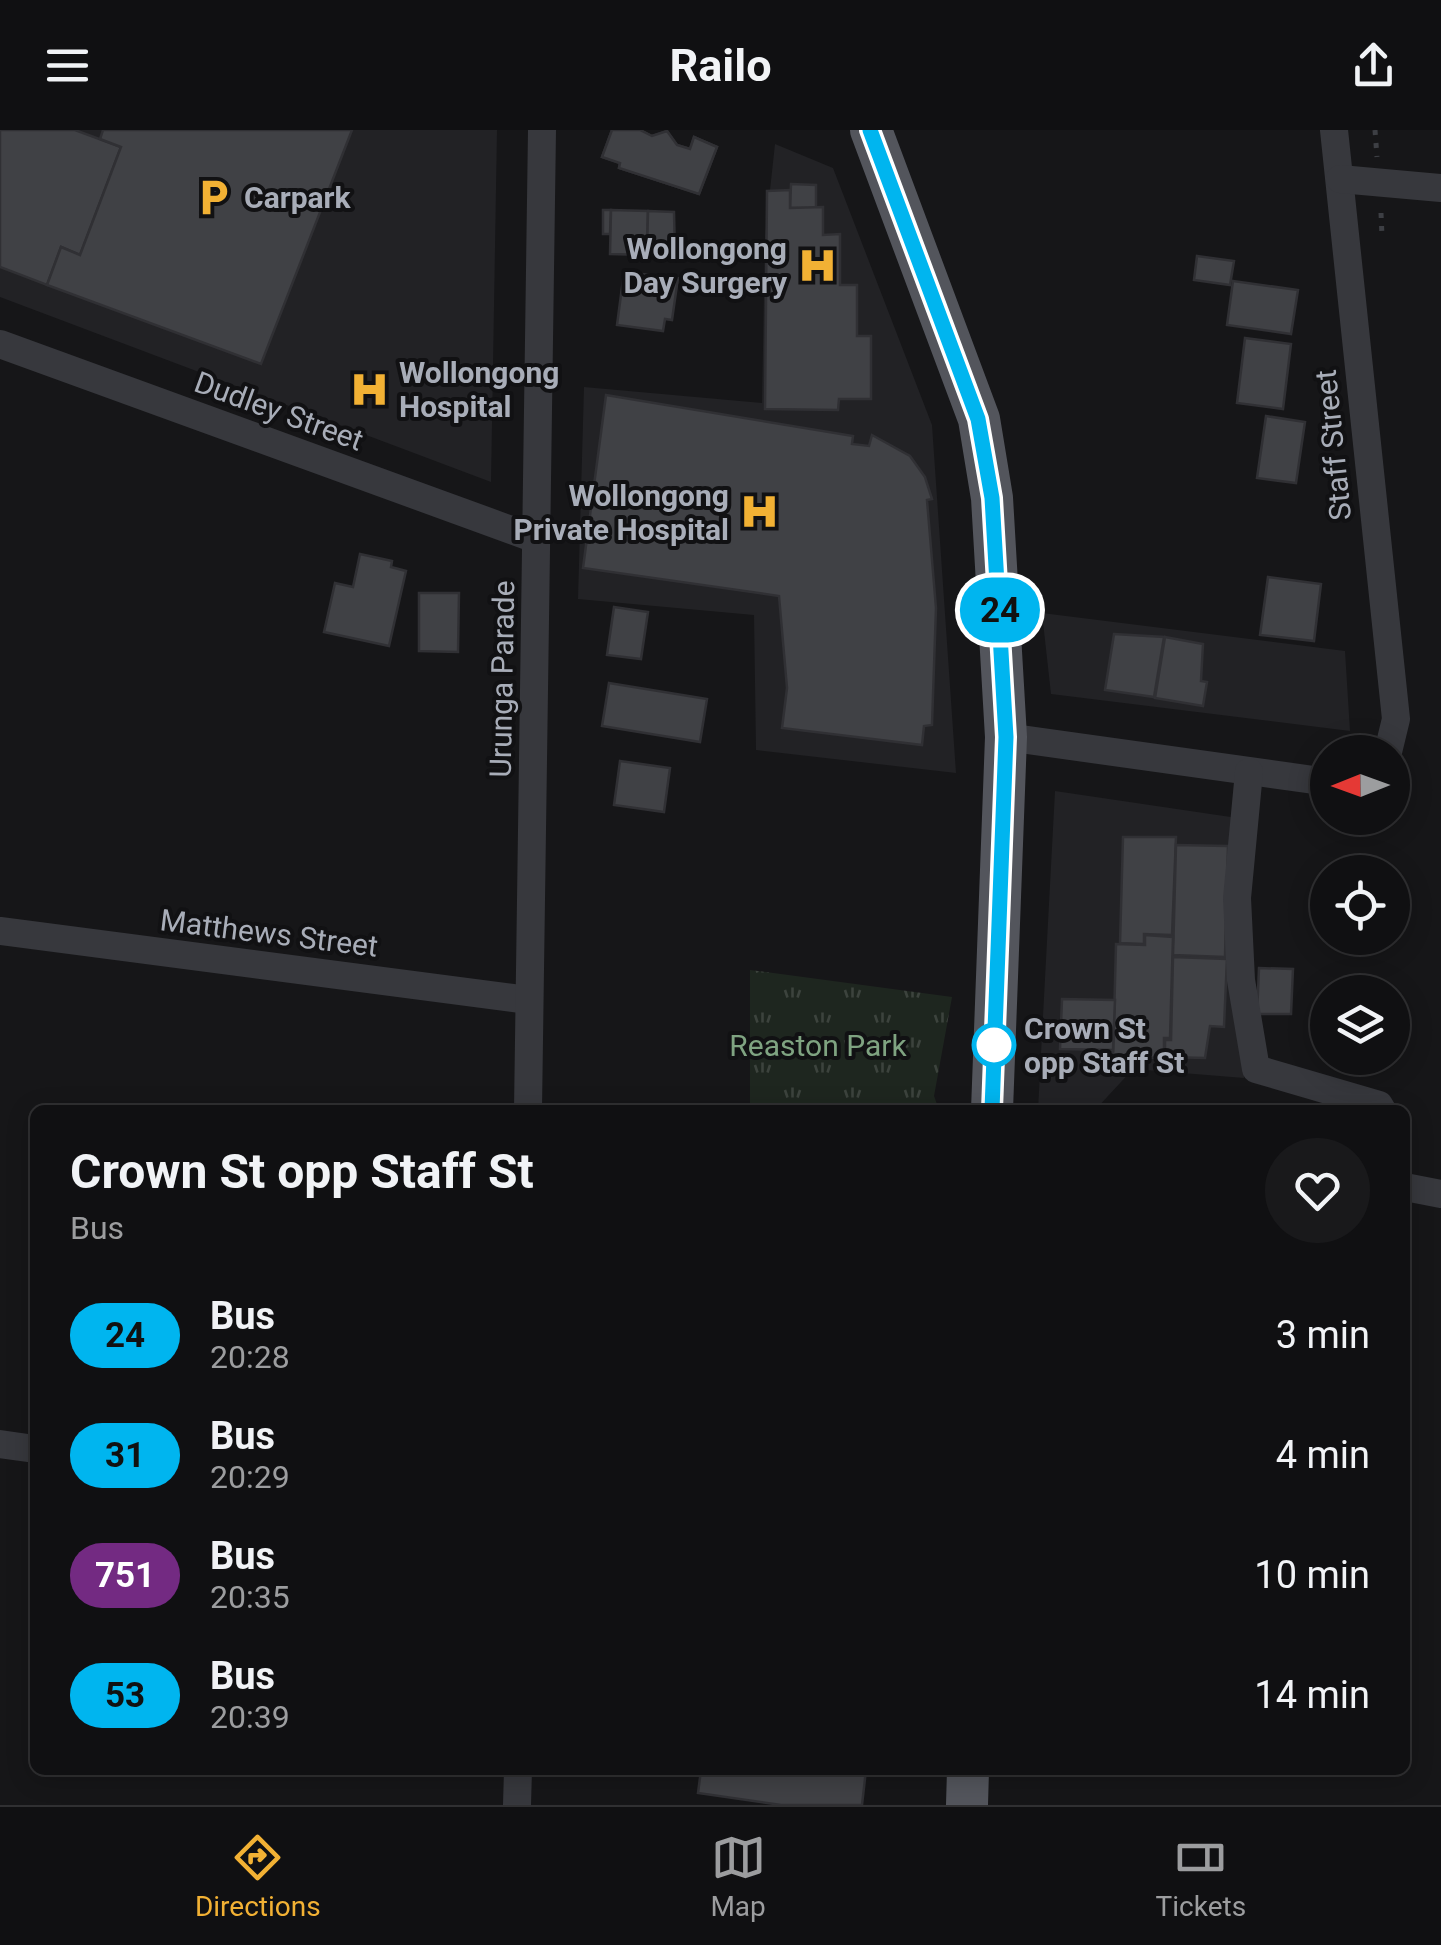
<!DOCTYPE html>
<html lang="en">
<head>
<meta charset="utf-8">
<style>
	:root { --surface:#101012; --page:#19191b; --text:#f1f3f6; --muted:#9c9d9f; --line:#303032; --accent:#f2b134 }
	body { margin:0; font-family:Roboto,sans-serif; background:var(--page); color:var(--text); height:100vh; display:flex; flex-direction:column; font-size:38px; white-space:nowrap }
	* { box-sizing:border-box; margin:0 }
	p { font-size:32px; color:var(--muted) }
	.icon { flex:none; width:55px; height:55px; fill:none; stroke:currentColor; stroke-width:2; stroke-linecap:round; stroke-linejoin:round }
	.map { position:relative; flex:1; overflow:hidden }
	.panel { position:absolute; left:30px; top:975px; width:1380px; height:670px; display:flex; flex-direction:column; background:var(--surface); border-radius:15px; box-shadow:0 5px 25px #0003,0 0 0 2px var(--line) }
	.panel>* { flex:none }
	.badge { padding:0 20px; border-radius:32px; font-size:35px; line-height:65px }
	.needle { width:65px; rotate:269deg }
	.fabs { position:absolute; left:1310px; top:605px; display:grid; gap:20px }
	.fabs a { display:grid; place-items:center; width:100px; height:100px; border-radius:50%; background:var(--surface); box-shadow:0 5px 25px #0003,0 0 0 2px var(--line); font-size:50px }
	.map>.badge { position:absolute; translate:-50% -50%; box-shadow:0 0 0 5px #fff }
	.round { display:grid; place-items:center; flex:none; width:105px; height:105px; border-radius:52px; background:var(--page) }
	.headline { display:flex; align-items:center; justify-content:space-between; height:170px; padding:0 40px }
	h1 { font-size:48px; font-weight:700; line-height:75px }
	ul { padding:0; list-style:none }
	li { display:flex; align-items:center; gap:30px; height:120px; padding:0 40px }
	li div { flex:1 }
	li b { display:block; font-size:38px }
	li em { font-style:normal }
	li .badge { min-width:110px; font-weight:700; text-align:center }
	header { display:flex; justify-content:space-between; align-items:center; height:130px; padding:0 40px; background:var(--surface); font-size:45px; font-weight:700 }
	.dock { display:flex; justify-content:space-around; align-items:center; height:140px; border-top:2px solid var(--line); background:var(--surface); font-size:28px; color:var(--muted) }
	.dock a { display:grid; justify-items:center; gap:5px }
	.dock .selected { color:var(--accent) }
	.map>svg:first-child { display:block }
	.built { fill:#222225 }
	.park { fill:url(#park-tufts) }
	.building { fill:#404145; stroke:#303034; stroke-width:2.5 }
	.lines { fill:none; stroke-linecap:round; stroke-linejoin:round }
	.path { stroke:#3d3f44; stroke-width:5; stroke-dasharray:5 8; stroke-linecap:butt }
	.minor { stroke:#37383d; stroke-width:28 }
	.primary { stroke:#53555c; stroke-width:42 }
	.line-casing { stroke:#fff; stroke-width:22 }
	.line { stroke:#00b5ef; stroke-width:15 }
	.stop-dot { fill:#fff; stroke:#00b5ef; stroke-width:5 }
	.labels { text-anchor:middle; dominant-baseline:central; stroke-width:8; stroke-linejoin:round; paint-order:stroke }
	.poi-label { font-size:30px; font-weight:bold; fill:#a8adb8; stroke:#111113; text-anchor:start }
	.street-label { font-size:30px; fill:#a8adb8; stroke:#111113 }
	.stop-label { font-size:30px; font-weight:bold; fill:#a8adb8; stroke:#111113; text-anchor:start }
	.park-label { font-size:30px; fill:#7fa381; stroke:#111113 }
</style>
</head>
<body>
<header><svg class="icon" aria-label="menu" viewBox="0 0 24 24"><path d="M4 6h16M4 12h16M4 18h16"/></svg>Railo<svg class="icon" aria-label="share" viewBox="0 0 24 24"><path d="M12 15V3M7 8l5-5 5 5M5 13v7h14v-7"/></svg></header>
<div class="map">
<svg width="1441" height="1675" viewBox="0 0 1441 1675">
	<defs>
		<pattern id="park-tufts" width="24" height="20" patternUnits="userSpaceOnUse" patternTransform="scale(2.5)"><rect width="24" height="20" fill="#1e261f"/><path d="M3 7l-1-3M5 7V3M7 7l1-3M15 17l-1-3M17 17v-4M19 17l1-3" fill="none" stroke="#3c433d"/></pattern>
	</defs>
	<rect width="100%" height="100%" fill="#161618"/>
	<g class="built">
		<polygon points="0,0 497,0 491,352 0,167"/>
		<polygon points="775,14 833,38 932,295 956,643 756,620 754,485 578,469 584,257 762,273 765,106"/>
		<polygon points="1042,483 1345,521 1350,601 1051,564"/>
		<polygon points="1055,661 1251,690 1244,948 1133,939 1095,980 1038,980"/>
	</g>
	<polygon class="park" points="750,840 952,867 934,966 939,980 750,978"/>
	<g class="building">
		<polygon points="0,0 75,0 121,17 80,125 61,117 47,155 0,137"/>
		<polygon points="103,0 352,0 261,234 47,155 61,117 80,125 121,17 100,9"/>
		<polygon points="612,0 640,0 652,6 667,1 677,15 690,19 694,7 717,17 699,64 619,38 620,33 602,27"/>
		<polygon points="612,0 640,0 652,6 667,1 677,15 690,19 694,7 717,17 699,64 619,38 620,33 602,27"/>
		<polygon points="791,54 816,55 816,78 790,78"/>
		<polygon points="790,60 790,78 823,77 823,105 840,104 840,155 857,155 857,206 871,206 871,269 839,269 838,280 765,279 767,61"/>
		<polygon points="603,80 611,80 610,104 603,104"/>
		<polygon points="611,80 648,81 647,125 610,124"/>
		<polygon points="648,81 674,82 675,123 647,123"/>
		<polygon points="1197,126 1234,131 1230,155 1194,150"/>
		<polygon points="624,142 678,148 672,190 665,189 663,201 617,195"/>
		<polygon points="1233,151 1298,160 1291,204 1227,195"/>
		<polygon points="1245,208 1291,214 1283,279 1237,273"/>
		<polygon points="606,265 853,306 852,314 869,316 872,305 910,326 925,347 932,369 927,370 936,478 932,595 924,596 922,615 782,598 787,558 779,466 583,438"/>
		<polygon points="1266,286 1305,292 1296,353 1257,348"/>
		<polygon points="360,424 392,431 391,437 406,441 389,516 324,502 335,453 353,457"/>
		<polygon points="1268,447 1321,454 1314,511 1260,505"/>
		<polygon points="419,463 459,463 458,522 419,521"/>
		<polygon points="614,477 648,482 641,529 607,525"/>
		<polygon points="1114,504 1164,507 1154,567 1105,560"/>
		<polygon points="1165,507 1203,514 1201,551 1207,552 1203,576 1155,568"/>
		<polygon points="609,553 707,569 700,612 602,596"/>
		<polygon points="620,631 670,638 664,682 614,675"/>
		<polygon points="1123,707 1176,707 1172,805 1144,804 1144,814 1120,813"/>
		<polygon points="1176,715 1228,716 1225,827 1173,825"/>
		<polygon points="1145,805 1173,807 1170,908 1164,908 1164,928 1113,927 1116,814 1145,815"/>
		<polygon points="1173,827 1227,829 1224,897 1210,896 1205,928 1165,927 1165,910 1171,910"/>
		<polygon points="1259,838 1293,839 1291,884 1257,884"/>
		<polygon points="1062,869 1115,870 1113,920 1060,919"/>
		<polygon points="701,1640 866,1640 862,1675 781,1675 698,1663"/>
	</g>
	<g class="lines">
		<g class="path">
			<polyline points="1375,0 1377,27"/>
			<polyline points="1381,83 1382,106"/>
		</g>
		<g class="minor">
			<polyline points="1334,0 1396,589 1388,622"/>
			<polyline points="1340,49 1441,58"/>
			<polyline points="0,214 536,409"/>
			<polyline points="1006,607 1328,652"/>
			<polyline points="1249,642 1237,768 1241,850 1256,939 1379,975 1382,980"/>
			<polyline points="0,801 529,870"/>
			<polyline points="528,980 542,0"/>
			<polyline points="1405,1057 1441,1064"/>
			<polyline points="0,1314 35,1319"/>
			<polyline points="517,1675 518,1640"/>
		</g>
		<g class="primary">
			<polyline points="871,0 979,289 992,368 1006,607 992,980"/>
			<polyline points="967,1675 968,1640"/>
		</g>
	</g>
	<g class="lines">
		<defs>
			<polyline id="line" points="870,0 978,289 992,368 1006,607 992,980"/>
		</defs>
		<use href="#line" class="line-casing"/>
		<use href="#line" class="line"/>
	</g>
	<defs>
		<symbol id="parking-bare" viewBox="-9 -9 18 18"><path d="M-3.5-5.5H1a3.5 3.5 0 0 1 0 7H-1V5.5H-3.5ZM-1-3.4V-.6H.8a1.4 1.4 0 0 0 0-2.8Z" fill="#f2b134" stroke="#111113" stroke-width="2.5" paint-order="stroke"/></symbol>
		<symbol id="hospital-bare" viewBox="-9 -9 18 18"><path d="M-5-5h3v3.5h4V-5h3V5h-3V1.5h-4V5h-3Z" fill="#f2b134" stroke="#111113" stroke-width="2.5" paint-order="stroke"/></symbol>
	</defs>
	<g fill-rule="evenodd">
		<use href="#parking-bare" x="186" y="40" width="55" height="55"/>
		<use href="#hospital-bare" x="790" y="108" width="55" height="55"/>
		<use href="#hospital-bare" x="342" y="232" width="55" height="55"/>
		<use href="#hospital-bare" x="732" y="354" width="55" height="55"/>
	</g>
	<circle class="stop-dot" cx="994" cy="915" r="20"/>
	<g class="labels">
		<g class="poi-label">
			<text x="244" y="67">Carpark</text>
			<text x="787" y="118" text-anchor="end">Wollongong<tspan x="787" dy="34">Day Surgery</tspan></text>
			<text x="399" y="242">Wollongong<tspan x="399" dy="34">Hospital</tspan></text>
			<text x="729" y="365" text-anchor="end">Wollongong<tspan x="729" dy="34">Private Hospital</tspan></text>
		</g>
		<g class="street-label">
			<text transform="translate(279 281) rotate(20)">Dudley Street</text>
			<text transform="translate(1333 315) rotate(-96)">Staff Street</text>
			<text transform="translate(502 549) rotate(-89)">Urunga Parade</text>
			<text transform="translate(269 803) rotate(7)">Matthews Street</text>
		</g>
		<g class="stop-label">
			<text x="1024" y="898">Crown St<tspan x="1024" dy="34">opp Staff St</tspan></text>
		</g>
		<g class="park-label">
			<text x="818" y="915">Reaston Park</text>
		</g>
	</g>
</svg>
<div class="fabs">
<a><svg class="needle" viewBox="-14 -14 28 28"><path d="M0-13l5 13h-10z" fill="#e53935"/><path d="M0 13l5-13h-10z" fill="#9c9d9f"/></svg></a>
<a><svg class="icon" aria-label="locate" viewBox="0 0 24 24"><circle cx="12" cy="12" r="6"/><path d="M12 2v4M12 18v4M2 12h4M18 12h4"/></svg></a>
<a><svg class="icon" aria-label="layers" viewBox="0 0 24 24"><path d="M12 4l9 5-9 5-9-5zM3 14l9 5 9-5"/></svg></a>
</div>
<b class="badge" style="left:1000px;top:480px;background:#00b5ef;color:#111">24</b>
<section class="panel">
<div class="headline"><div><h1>Crown St opp Staff St</h1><p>Bus</p></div><a class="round"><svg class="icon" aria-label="heart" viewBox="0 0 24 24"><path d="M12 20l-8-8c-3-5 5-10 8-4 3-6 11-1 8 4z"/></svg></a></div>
<ul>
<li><span class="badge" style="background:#00b5ef;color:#111">24</span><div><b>Bus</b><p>20:28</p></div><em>3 min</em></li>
<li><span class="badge" style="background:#00b5ef;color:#111">31</span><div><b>Bus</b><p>20:29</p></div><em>4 min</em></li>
<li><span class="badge" style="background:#732a82;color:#fff">751</span><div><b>Bus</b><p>20:35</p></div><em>10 min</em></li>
<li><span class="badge" style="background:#00b5ef;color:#111">53</span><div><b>Bus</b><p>20:39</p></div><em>14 min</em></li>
</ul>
</section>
</div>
<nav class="dock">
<a class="selected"><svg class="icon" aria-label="directions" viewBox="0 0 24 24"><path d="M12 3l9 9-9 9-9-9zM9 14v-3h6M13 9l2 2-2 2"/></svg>Directions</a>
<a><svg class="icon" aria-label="map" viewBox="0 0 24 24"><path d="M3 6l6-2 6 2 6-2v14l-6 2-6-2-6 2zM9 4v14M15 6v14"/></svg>Map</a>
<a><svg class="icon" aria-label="tickets" viewBox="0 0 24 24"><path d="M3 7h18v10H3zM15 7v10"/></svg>Tickets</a>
</nav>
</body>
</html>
